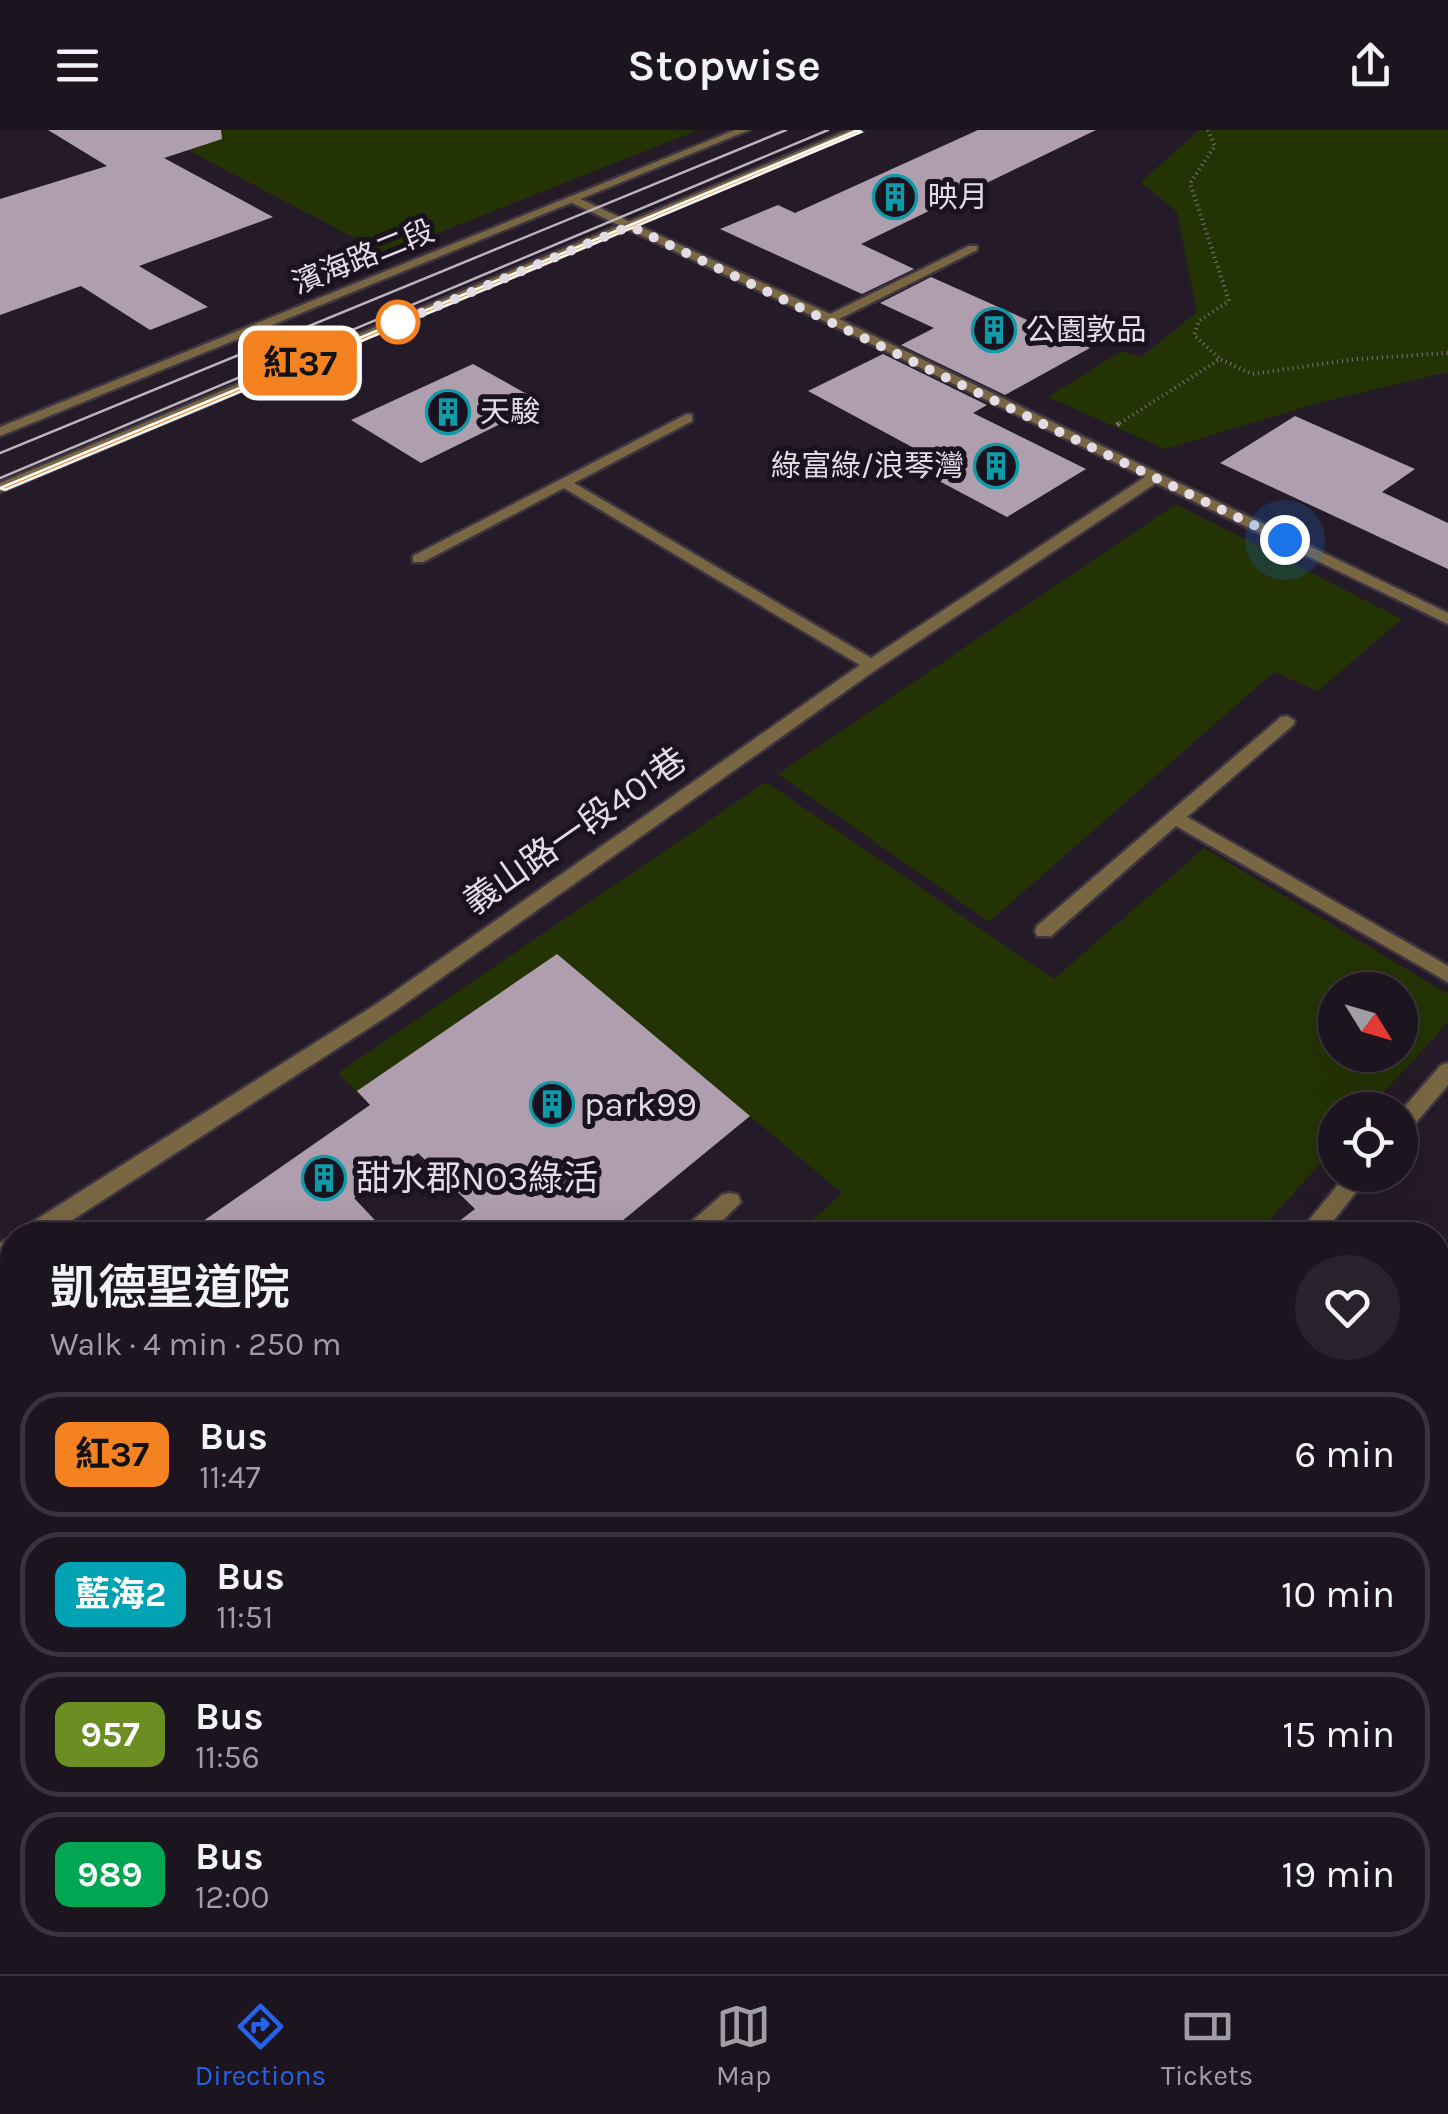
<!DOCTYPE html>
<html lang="en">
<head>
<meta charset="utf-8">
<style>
	:root { --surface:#1c141e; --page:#29212b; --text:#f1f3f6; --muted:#a09ea4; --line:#3a333c; --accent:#2563eb }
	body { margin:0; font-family:Karla,"Noto Sans TC",sans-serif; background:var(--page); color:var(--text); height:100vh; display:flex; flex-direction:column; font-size:38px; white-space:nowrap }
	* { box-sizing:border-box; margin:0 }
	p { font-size:32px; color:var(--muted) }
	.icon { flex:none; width:55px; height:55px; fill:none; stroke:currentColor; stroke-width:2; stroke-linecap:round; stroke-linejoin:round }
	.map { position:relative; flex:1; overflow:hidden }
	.details { position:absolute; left:0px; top:1092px; width:1450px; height:752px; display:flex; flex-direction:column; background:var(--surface); border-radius:40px 40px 0 0; box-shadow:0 10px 40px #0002,0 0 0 2px var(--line) }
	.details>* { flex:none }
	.badge { padding:0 20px; border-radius:15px; font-size:35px; line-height:65px }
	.needle { width:65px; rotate:127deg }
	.tools { position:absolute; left:1318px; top:842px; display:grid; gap:20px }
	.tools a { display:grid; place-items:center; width:100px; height:100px; border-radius:50%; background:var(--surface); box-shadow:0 10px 40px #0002,0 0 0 2px var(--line); font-size:50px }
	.you { position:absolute; width:50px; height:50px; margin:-25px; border:8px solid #fff; border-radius:50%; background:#1a73e8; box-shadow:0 0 0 15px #1a73e833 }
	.map>.badge { position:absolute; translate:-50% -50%; box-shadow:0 0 0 5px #fff }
	.round { display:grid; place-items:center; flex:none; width:105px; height:105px; border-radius:52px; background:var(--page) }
	.head { display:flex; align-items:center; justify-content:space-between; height:170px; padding:0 50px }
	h1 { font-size:48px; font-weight:600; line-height:75px }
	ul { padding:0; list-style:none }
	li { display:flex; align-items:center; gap:30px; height:125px; margin:0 20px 15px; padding:0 30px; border:5px solid var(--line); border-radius:40px }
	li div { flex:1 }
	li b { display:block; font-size:38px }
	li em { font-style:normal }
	li .badge { min-width:110px; font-weight:700; text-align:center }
	header { display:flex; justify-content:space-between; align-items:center; height:130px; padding:0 50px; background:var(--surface); font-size:45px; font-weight:600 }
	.tabs { display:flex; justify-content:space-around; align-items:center; height:140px; border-top:2px solid var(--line); background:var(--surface); font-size:28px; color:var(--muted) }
	.tabs a { display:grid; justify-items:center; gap:5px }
	.tabs .current { color:var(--accent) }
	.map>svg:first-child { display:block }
	.green { fill:#243304; fill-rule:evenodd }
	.building { fill:#af9ead }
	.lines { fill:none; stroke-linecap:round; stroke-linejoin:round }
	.minor-casing { stroke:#403642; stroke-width:5 }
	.tertiary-casing { stroke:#403642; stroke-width:5 }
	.path-far1 { stroke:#7c737f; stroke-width:4; stroke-dasharray:1 4; stroke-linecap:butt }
	.path { stroke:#7c737f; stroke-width:5; stroke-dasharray:2.5 6; stroke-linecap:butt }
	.minor { fill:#796643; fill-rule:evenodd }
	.tertiary { fill:#796643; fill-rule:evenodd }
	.tram { stroke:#bbb3bd; stroke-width:2.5 }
	.line { fill:#f58220; stroke:#fff; stroke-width:2.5 }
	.walk { stroke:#e3dce5; stroke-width:10; stroke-dasharray:0 18 }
	.stop-dot { fill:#fff; stroke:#f58220; stroke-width:5 }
	.labels { text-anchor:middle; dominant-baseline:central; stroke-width:10; stroke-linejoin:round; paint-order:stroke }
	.far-poi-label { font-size:30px; fill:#e3dce5; stroke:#1b121f; text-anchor:start }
	.far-street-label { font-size:30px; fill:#e3dce5; stroke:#1b121f }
	.street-label { font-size:35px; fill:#e3dce5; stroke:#1b121f }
	.poi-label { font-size:35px; fill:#e3dce5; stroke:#1b121f; text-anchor:start }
</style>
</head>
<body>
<header><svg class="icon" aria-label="menu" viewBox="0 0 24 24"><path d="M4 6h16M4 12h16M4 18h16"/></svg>Stopwise<svg class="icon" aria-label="share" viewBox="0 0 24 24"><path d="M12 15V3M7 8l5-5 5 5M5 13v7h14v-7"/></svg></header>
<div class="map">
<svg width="1448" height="1844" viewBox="0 0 1448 1844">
	<rect width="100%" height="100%" fill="#251b28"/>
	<g class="green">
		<polygon points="150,0 698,0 385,124"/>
		<polygon points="1199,0 1448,0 1448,242 1322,272 1165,319 1048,267 1122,221 1141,227 1197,182 1177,82 1141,52"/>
		<polygon points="1176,374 1402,489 1318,561 1274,542 989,792 778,644"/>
		<path d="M766,652L1054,849L1204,718L1448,864V892L1368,980H1335V1017L1256,1105H804L800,1101L842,1063L750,986L605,1105H501L338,943ZM1335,860H1400V925H1335Z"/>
		<polygon points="12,1159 12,1600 0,1610 0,1168"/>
		<polygon points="12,1791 12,1832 245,1832 253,1844 0,1844 0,1802"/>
	</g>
	<g class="building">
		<polygon points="48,0 221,0 222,9 164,28 273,87 139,136 208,177 150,200 81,156 0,185 0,69 107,36"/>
		<polygon points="978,0 1096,0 861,114 914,139 862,164 720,99 778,75 795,83"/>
		<polygon points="931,147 1090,218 1005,265 901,215 934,198 880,173"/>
		<polygon points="883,224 987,275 973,283 1086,339 1007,387 907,334 925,324 808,261"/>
		<polygon points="473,234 543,273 421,333 351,290"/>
		<polygon points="1295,286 1415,339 1382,362 1448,393 1448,439 1220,333"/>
		<polygon points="557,824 750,986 605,1105 441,1105 475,1079 418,1023 354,1068 389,1105 183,1105 370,975 357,961"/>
	</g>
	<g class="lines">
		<defs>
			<g id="minor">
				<polygon points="568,67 576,67 830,184 969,116 977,116 977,120 839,189 1448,483 1448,494 1156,353 877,539 392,883 49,1105 20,1105 23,1098 378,873 860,535 564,358 423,432 413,432 413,426 687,284 692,285 692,291 574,353 871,528 1145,347 826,192 568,71"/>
				<polygon points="1287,586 1295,591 1293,595 1187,687 1448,836 1448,852 1176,696 1051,806 1037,806 1035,801 1037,796 1281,587"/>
				<polygon points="1448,933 1448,955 1407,1003 1400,1006 1400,982 1441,935"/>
				<polygon points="1346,1045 1370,1045 1322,1105 1297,1105"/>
				<polygon points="730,1063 738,1065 741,1072 708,1105 681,1105 684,1098 722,1065"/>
				<polygon points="12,1107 12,1129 0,1135 0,1113"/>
				<polygon points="12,1687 12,1720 0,1726 0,1693"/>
				<polygon points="923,1832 958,1832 963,1844 929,1844"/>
			</g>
			<g id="tertiary">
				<polygon points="735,0 749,0 0,306 0,297"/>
				<polygon points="849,0 863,0 0,362 0,353"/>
			</g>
		</defs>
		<use href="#minor" class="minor-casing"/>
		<use href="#tertiary" class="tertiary-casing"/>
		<g class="path-far1">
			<polyline points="1208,0 1215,16 1190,53 1229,171 1199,191 1194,205 1220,229"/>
			<polyline points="1120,293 1220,229 1252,244 1357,229 1448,223"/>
		</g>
		<polyline class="path" points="1117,295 1124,290"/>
		<use href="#minor" class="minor"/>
		<use href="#tertiary" class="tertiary"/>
		<g class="tram">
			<polyline points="0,323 786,0"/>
			<polyline points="0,348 828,0"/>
		</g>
	</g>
	<polygon class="line" points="858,0 861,2 5,360 0,358"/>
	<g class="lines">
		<polyline class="walk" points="398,192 385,198 630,96 1285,410"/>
	</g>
	<defs>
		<symbol id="building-ring" viewBox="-11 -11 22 22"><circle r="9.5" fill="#1b121f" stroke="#0f9aa8" stroke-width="1.5"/><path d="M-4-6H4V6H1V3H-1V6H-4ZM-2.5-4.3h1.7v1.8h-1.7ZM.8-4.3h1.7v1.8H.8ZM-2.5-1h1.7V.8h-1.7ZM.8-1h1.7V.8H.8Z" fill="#0f9aa8"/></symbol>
	</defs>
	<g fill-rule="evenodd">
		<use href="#building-ring" x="870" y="42" width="50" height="50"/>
		<use href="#building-ring" x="969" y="175" width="50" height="50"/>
		<use href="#building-ring" x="423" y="257" width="50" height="50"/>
		<use href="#building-ring" x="971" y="311" width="50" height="50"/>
		<use href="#building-ring" x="527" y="949" width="50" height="50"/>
		<use href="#building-ring" x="299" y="1023" width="50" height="50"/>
	</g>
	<circle class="stop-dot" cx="398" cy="192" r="20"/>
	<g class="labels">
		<g class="far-poi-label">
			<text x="928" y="67">映月</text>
			<text x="1026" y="200">公園敦品</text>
			<text x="480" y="282">天駿</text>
			<text x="964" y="336" text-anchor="end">綠富綠/浪琴灣</text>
		</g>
		<g class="far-street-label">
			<text transform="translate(363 127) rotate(-22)">濱海路二段</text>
		</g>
		<g class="street-label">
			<text transform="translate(575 701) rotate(-35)">義山路一段401巷</text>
		</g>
		<g class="poi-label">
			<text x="584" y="974">park99</text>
			<text x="356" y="1048">甜水郡NO3綠活</text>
		</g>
	</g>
</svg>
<div class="tools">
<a><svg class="needle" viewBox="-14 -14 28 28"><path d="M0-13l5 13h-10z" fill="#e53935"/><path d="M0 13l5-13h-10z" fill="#a09ea4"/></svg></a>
<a><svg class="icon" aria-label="locate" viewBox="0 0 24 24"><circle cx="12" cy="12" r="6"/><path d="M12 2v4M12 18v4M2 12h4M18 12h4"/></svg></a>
</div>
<div class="you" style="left:1285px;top:410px"></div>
<b class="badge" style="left:300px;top:233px;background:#f58220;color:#111">紅37</b>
<section class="details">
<div class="head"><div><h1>凱德聖道院</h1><p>Walk · 4 min · 250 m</p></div><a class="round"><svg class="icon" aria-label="heart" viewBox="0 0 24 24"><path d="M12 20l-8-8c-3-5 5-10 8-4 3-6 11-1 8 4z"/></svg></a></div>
<ul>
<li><span class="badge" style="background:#f58220;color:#111">紅37</span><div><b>Bus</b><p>11:47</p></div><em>6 min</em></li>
<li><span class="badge" style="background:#00a3b4;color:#fff">藍海2</span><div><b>Bus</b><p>11:51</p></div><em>10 min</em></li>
<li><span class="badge" style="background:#6b8e23;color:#fff">957</span><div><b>Bus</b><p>11:56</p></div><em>15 min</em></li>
<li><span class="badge" style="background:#00a651;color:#fff">989</span><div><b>Bus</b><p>12:00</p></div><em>19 min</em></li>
</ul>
</section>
</div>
<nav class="tabs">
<a class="current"><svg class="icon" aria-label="directions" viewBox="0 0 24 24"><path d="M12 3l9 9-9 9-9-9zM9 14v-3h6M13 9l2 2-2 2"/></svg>Directions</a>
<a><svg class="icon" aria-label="map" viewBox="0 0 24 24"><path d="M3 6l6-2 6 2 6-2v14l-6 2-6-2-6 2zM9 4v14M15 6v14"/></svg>Map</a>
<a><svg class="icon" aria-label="tickets" viewBox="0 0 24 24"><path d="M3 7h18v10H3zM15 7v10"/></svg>Tickets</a>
</nav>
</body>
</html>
